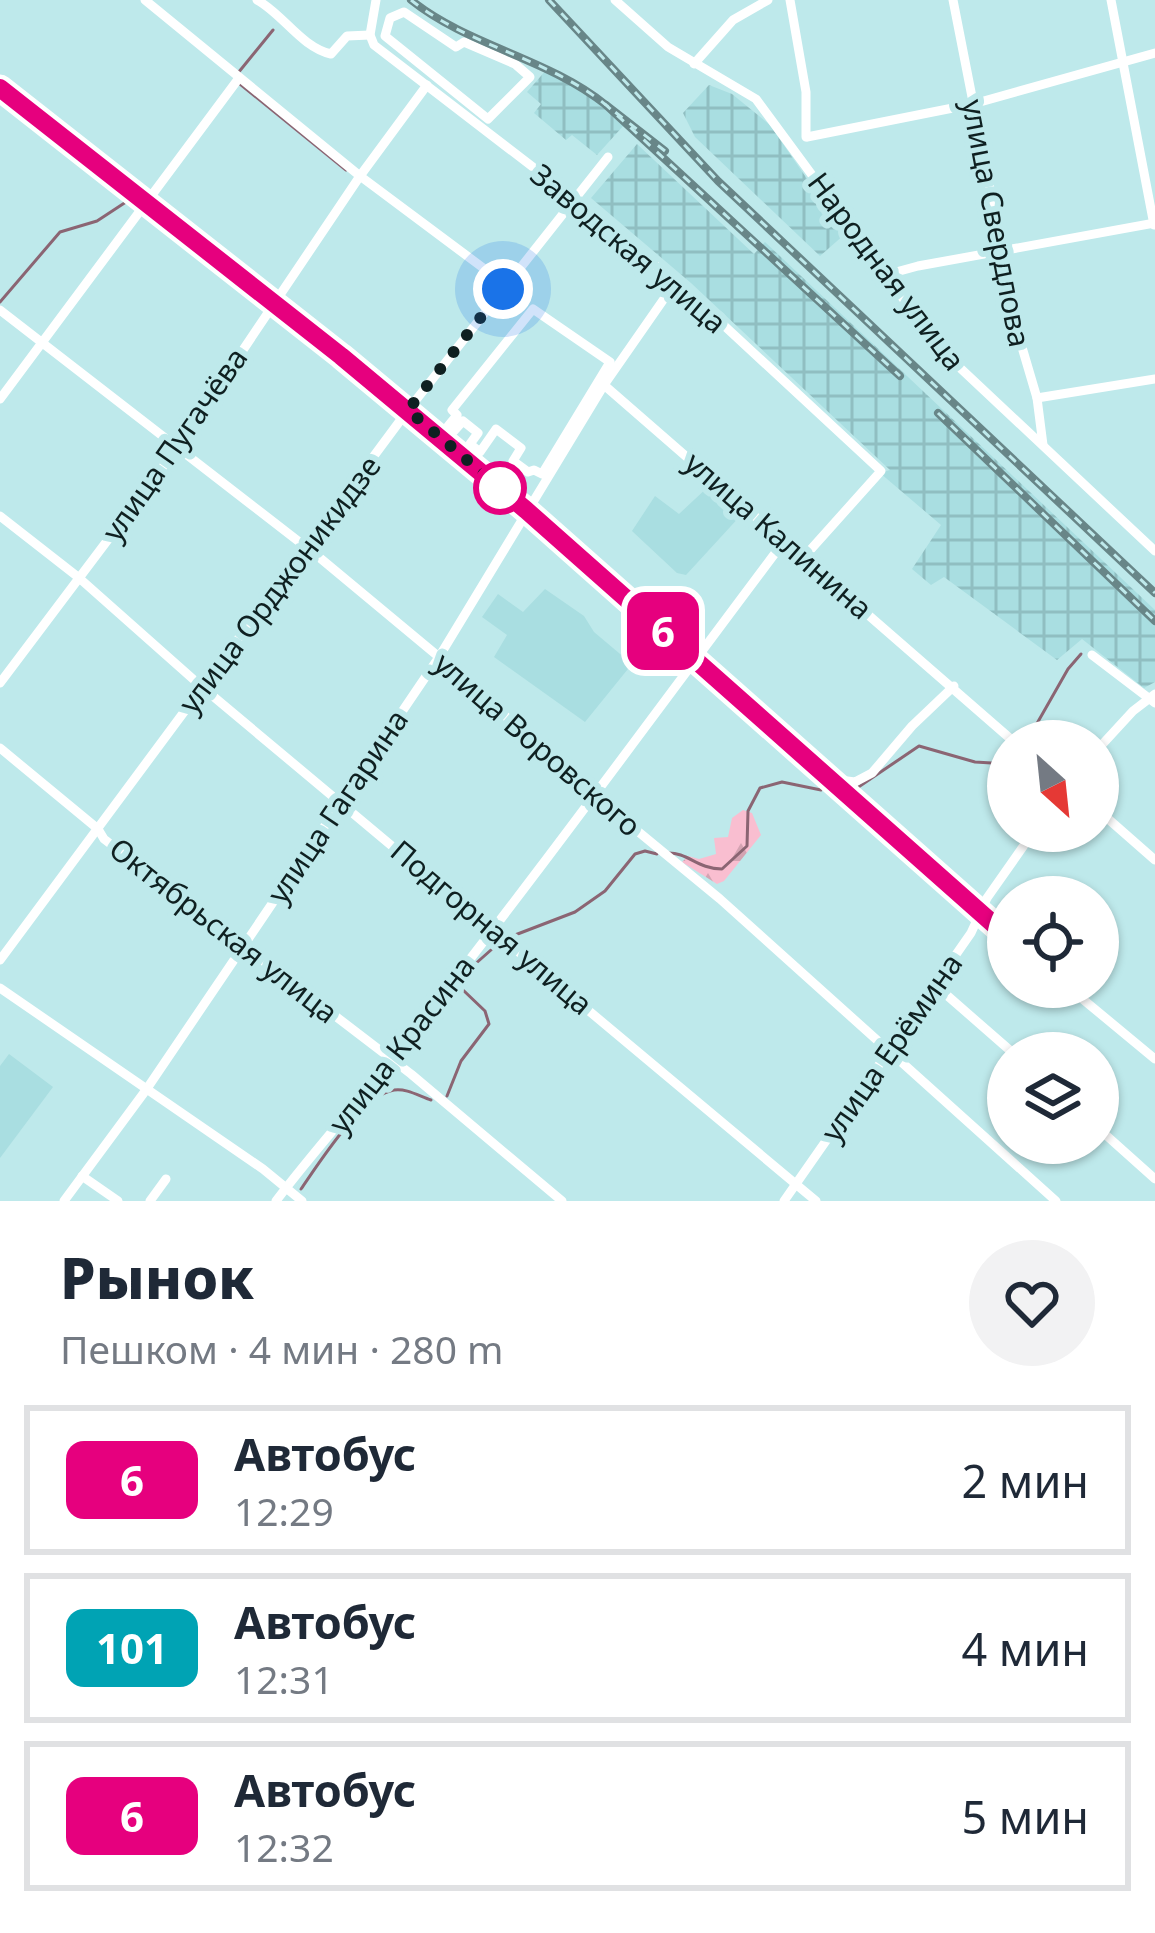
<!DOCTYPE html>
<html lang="ru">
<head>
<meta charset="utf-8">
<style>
	:root { --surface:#fff; --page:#f2f2f3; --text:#1f2937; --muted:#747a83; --line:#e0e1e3 }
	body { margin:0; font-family:"Noto Sans",sans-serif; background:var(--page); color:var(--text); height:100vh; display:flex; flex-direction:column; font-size:45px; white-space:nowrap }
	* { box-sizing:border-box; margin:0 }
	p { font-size:39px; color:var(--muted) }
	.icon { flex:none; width:66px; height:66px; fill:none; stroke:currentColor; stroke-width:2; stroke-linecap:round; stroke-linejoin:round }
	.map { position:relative; height:1201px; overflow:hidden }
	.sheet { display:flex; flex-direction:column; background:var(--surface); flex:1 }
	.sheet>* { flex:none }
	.badge { padding:0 24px; border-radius:18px; font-size:42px; line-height:78px }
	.needle { width:78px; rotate:153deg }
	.buttons { position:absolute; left:987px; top:720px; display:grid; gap:24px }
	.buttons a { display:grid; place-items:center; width:132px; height:132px; border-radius:50%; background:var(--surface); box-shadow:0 3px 9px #0004; font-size:60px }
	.you { position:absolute; width:60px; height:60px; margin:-30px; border:9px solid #fff; border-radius:50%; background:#1a73e8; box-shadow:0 0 0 18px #1a73e833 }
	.map>.badge { position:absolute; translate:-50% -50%; box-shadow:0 0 0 6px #fff }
	.round { display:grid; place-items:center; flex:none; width:126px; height:126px; border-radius:63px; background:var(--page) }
	.headline { display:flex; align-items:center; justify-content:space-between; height:204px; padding:0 60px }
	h1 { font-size:57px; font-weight:800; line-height:90px }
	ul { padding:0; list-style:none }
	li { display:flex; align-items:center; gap:36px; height:150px; margin:0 24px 18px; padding:0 36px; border:6px solid var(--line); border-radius:0px }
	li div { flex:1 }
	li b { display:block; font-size:45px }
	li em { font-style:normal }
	li .badge { min-width:132px; font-weight:700; text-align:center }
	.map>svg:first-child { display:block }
	.built { fill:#a9dee1 }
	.industrial { fill:url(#industrial-grid) }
	.forest { fill:url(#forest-firs) }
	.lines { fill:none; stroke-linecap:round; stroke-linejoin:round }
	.stream { stroke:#8b6573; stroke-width:3 }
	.minor { stroke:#fff; stroke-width:9 }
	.rail-casing { stroke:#688688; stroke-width:8 }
	.rail { stroke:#bee9eb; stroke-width:3; stroke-dasharray:9; stroke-linecap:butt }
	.line-casing { stroke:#fff; stroke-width:27 }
	.line { stroke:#e6007e; stroke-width:18 }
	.walk { stroke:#0f2021; stroke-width:12; stroke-dasharray:0 21.6 }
	.stop-dot { fill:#fff; stroke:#e6007e; stroke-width:6 }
	.labels { text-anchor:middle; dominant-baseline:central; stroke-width:12; stroke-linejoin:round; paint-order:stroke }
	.street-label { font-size:30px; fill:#0f2021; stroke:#bee9eb }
</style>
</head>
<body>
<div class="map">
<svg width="1155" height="1201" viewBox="0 0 1155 1201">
	<defs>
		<pattern id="industrial-grid" width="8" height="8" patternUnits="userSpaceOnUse" patternTransform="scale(3)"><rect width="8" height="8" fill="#a9dee1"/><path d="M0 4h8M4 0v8" fill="none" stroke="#90bec1"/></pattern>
		<pattern id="forest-firs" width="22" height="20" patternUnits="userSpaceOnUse" patternTransform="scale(3)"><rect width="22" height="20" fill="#f9bed0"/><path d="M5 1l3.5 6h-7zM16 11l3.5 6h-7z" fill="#d4a3b2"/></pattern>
	</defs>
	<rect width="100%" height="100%" fill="#bee9eb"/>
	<g class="built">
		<polygon points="709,486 742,514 686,575 677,573 632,531 655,496 679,514"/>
		<polygon points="545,589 584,616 594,632 632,664 585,722 494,657 507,635 482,617 498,594 523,612"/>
		<polygon points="9,1054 53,1087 0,1158 0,1066"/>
	</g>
	<g class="industrial">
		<polygon points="547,69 585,92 625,124 597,155 572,135 566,140 534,113 541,104 527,92"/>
		<polygon points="709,85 732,94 770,125 845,234 820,256 695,137 683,113"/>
		<polygon points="637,144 754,254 765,242 1155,610 1155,682 1144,688 1082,639 1057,660 944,577 931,585 912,569 941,525 880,473 890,470 691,283 591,198"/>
	</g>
	<polygon class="forest" points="743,810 752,813 761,835 724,881 717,884 682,862 688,856 699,859 716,854 714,838 728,837 732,818"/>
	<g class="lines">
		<g class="stream">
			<polyline points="238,73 273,30"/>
			<polyline points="240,84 346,170"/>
			<polyline points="0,302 60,232 97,221 129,200"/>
			<polyline points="1027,741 1068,669 1081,654"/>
			<polyline points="857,788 919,746 975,762 1008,764"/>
			<path d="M667,853C688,852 697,869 722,869L747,846L748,811L760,788L782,782L821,790"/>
			<polyline points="515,935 575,912 605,891 635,854 645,851 657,854"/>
			<polyline points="447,1096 461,1061 489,1024 485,1011 463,990 465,973 500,942"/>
			<path d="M301,1189C319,1163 362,1095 394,1090C406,1088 419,1096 431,1100"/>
		</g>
		<g class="minor">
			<polyline points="145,0 360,176 506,285"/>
			<path d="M257,0C283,14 301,47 331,54L347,36L370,35"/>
			<polyline points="376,0 370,35 374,45 581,204 690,294 881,471 804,557"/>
			<polyline points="615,0 668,47 756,99 941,350 1155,551"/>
			<polyline points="790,0 806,92 806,137"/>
			<polyline points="953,0 1019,337 1037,398 1043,445"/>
			<polyline points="1111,0 1154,225"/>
			<polygon points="404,12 456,47 464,42 515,64 530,77 488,119 385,36 390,18"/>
			<polyline points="694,64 733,20 768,0"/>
			<polyline points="0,88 274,303 529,512 1008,937"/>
			<polyline points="807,137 973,104 1155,53"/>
			<polyline points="885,275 918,266 1155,223"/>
			<polygon points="533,309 610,362 542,474 534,470 528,472 513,461 521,448 496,429 480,452 470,444 478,433 463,421 454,431 448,426 457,415 452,410"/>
			<polyline points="0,310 320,558 439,657 595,796 720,899 1056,1201"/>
			<polyline points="604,385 1013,741"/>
			<polyline points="1037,398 1155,379"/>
			<polyline points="0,399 239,78"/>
			<polyline points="0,516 78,577 202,687 816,1201"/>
			<polyline points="1092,655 1155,703"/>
			<polyline points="0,683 177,448 360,176 427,85"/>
			<polyline points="0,748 98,829 104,839 411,1074 562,1201"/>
			<polyline points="1098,749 1133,711 1155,694"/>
			<polyline points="832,779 855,782 872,773 912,726 954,686"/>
			<polyline points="1098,810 1155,860"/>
			<polyline points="0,960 408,410 608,157"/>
			<polyline points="934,984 1013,1053"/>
			<polyline points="1068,987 1155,1059"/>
			<polyline points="0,988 263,1169 302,1201"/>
			<polyline points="1098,1128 1155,1179"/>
			<polyline points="82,1176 118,1201"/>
			<polyline points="64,1201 146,1090 439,657 604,385 675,283"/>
			<polyline points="150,1201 166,1179"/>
			<path d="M276,1201C313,1152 354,1107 392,1059C527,889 655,713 785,540"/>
			<polyline points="784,1201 971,933 987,898 1034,831"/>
		</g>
		<defs>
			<g id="rail">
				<path d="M411,0C468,46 548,58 606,105"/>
				<polyline points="549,0 718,181 1155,593"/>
				<polyline points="665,151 606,105 900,376"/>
				<polyline points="938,413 1155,621"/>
			</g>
		</defs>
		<use href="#rail" class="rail-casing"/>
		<use href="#rail" class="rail"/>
	</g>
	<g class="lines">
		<defs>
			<polyline id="line" points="0,88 341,356 526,510 1008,937"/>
		</defs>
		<use href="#line" class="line-casing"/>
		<use href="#line" class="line"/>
		<polyline class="walk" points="500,488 408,410 503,289"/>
	</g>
	<circle class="stop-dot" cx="500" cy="488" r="24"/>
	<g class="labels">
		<g class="street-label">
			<text transform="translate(997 223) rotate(79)">улица Свердлова</text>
			<text transform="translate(629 248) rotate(40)">Заводская улица</text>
			<text transform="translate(887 271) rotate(53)">Народная улица</text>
			<text transform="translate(174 444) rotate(-55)">улица Пугачёва</text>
			<text transform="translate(779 535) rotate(41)">улица Калинина</text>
			<text transform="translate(279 584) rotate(-53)">улица Орджоникидзе</text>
			<text transform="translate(538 744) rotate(41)">улица Воровского</text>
			<text transform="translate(337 806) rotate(-56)">улица Гагарина</text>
			<text transform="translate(492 927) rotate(40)">Подгорная улица</text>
			<text transform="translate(224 930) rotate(38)">Октябрьская улица</text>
			<text transform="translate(401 1044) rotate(-52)">улица Красина</text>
			<text transform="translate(891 1047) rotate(-55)">улица Ерёмина</text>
		</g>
	</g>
</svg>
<div class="buttons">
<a><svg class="needle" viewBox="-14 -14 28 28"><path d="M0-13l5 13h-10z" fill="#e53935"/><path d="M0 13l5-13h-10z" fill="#747a83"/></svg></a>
<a><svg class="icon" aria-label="locate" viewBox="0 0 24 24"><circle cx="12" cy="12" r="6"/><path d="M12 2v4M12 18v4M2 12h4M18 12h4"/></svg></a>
<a><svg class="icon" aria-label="layers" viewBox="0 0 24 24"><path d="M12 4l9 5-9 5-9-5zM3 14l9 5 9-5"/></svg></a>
</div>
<div class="you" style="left:503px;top:289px"></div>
<b class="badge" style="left:663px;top:631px;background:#e6007e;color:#fff">6</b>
</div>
<section class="sheet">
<div class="headline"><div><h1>Рынок</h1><p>Пешком · 4 мин · 280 m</p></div><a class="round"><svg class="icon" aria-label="heart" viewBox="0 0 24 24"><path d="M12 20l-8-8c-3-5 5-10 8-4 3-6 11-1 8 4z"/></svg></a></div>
<ul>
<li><span class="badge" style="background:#e6007e;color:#fff">6</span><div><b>Автобус</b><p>12:29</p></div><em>2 мин</em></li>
<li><span class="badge" style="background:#00a3b4;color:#fff">101</span><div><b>Автобус</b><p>12:31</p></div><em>4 мин</em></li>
<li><span class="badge" style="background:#e6007e;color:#fff">6</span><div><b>Автобус</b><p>12:32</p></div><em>5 мин</em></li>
</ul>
</section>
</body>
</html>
